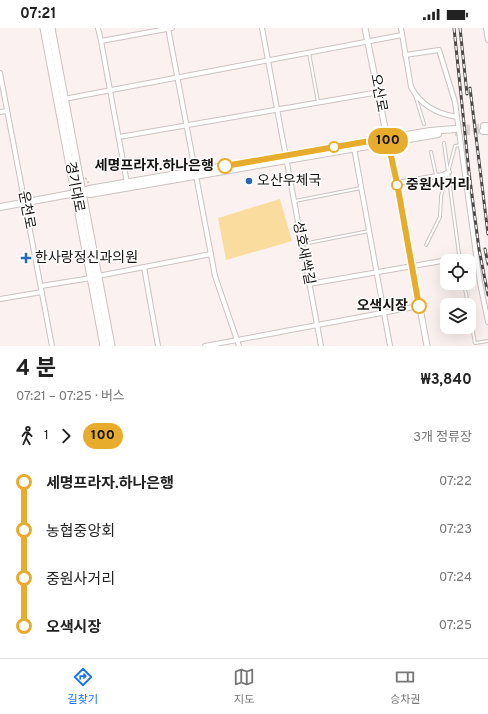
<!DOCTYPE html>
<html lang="ko">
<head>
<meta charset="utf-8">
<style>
	:root { --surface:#fff; --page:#f6f6f6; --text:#222; --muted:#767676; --line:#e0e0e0; --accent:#1a73e8 }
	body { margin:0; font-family:Overpass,"Noto Sans KR",sans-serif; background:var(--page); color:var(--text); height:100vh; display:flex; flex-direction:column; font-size:15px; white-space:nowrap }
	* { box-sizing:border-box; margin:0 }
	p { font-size:13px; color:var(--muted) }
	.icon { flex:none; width:22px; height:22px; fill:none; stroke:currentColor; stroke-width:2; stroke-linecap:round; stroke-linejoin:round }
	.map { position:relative; height:318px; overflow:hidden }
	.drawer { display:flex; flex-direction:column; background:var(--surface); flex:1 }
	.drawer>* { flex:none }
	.badge { padding:0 8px; border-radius:13px; font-size:14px; line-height:26px }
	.controls { position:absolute; left:440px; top:226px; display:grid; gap:8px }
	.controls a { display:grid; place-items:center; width:36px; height:36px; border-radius:8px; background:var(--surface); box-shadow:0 4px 16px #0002; font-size:20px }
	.map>.badge { position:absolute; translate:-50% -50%; box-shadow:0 0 0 2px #fff }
	.legs { display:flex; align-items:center; gap:6px; height:44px; padding:0 16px; font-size:13px }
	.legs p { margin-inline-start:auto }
	.headline { display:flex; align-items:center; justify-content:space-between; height:68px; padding:0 16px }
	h1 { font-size:22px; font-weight:700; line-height:30px }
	ul { padding:0 16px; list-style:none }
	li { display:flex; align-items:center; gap:14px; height:48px; font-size:15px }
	li i { display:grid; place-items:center; width:6px; height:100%; margin:0 5px; background:currentColor }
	li i::after { content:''; width:10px; height:10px; margin:-5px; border:3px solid; border-radius:50%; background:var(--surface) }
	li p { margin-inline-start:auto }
	li:first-child i { background:linear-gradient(#0000 50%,currentColor 0) }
	li:last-child i { background:linear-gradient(currentColor 50%,#0000 0) }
	.status { display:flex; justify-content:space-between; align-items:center; height:28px; padding:0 20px; background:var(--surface); direction:ltr }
	.status svg { height:11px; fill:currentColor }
	.dock { display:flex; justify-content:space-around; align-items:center; height:56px; border-top:1px solid var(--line); background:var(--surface); font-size:11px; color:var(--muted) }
	.dock a { display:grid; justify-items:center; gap:2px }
	.dock .selected { color:var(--accent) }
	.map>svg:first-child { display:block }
	.green { fill:#fbdc9f }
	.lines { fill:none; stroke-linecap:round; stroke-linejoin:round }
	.secondary-tunnel { stroke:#d8cfce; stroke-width:6; stroke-dasharray:6 3; stroke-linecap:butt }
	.service-casing { stroke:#cbc2c0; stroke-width:4 }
	.minor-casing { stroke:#cbc2c0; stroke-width:6 }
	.tertiary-casing { stroke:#cbc2c0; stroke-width:7 }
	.secondary-casing { stroke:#cbc2c0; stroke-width:8 }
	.primary-casing { stroke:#cbc2c0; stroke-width:9 }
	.path { stroke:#a49c9b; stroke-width:1; stroke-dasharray:2 3; stroke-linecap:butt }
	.service { stroke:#fff; stroke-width:2 }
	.minor { stroke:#fff; stroke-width:4 }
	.tertiary { stroke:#fff; stroke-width:5 }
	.secondary { stroke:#fff; stroke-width:6 }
	.primary { stroke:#fff; stroke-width:7 }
	.rail-casing { stroke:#4e4948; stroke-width:3 }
	.rail { stroke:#fff; stroke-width:1.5; stroke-dasharray:4.5; stroke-linecap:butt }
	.line-1-casing { stroke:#fff; stroke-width:9 }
	.line-1 { stroke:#e8ac2c; stroke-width:6 }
	.stop-1-dot { fill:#fff; stroke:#e8ac2c; stroke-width:2 }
	.poi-dot { fill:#2469ba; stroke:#fff; stroke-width:1.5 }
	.labels { text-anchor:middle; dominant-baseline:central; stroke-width:3; stroke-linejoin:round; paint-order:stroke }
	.street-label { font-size:14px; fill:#141110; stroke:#fff }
	.stop-label { font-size:14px; font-weight:bold; fill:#141110; stroke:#fff; text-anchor:end }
	.poi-label { font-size:14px; fill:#141110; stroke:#fff; text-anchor:start }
</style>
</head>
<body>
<div class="status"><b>07:21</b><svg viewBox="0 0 49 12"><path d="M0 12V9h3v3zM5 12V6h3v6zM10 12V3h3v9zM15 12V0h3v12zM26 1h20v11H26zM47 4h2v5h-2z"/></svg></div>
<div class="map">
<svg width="488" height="318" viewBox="0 0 488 318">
	<rect width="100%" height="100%" fill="#fbf1f0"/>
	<polygon class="green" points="280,171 292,213 226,232 218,190"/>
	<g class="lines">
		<g class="secondary-tunnel">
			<polyline points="455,101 484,98"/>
			<polyline points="455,105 483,103"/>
		</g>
		<defs>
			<g id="service">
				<polyline points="309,25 318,74"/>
				<polyline points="415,67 424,96"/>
				<polyline points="444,115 460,233"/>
				<polyline points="431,124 436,147"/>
				<polyline points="449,141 455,118 460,117"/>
				<polyline points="295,173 361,160"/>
				<polyline points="303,216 369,203"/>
				<polyline points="426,217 440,189 441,169 445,150 448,146"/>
				<polyline points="464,255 468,277"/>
				<polyline points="469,283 475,315 488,313"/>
			</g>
			<g id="minor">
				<polyline points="98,0 101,13 172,0"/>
				<polyline points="168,0 215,248 239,318"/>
				<polyline points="262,0 321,318"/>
				<path d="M401,0L411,59C421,78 437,86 457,89L480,255L488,294"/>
				<polyline points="486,0 488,12"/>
				<polyline points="101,13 127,155"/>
				<polyline points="405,27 439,22 455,74 457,89"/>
				<polyline points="0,45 52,318"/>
				<polyline points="64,71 402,7"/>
				<polyline points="0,84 7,83"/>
				<polyline points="119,109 379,64"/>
				<polyline points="354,120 390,318"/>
				<polyline points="397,155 443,147 449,144"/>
				<polyline points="144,239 158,318"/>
				<polyline points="98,248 211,226"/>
				<polyline points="309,256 459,230"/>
				<polyline points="41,258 91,250"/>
				<polyline points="0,271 42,264"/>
				<polyline points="205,318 419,278"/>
			</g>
			<g id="tertiary">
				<polyline points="365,0 387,110"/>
				<polyline points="388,114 397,155 427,318"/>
			</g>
			<g id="secondary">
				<polyline points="484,98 488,98"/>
				<polyline points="483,103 488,103"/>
				<polyline points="81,164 90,166 438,106"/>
				<polyline points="0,179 81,164 89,161 430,103 455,101"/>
			</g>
			<g id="primary">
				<polyline points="44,0 104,318"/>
				<polyline points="51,0 111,318"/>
			</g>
		</defs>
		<use href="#service" class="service-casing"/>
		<use href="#minor" class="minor-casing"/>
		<use href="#tertiary" class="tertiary-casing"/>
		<use href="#secondary" class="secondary-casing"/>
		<use href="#primary" class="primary-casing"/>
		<polyline class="path" points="85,150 88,152 88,155"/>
		<use href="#service" class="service"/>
		<use href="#minor" class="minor"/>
		<use href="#tertiary" class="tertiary"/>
		<use href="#secondary" class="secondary"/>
		<use href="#primary" class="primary"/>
		<defs>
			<g id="rail">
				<polyline points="454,0 469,144 479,221 488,267"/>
				<polyline points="460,0 467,66"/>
				<polyline points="470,60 488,206"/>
				<polyline points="485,221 488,236"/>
			</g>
		</defs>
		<use href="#rail" class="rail-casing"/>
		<use href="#rail" class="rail"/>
	</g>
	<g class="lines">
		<defs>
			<polyline id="line-1" points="225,138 387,110 397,155 419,278"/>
		</defs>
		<use href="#line-1" class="line-1-casing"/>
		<use href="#line-1" class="line-1"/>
	</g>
	<g class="stop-1-dot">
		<circle cx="334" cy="119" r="5"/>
		<circle cx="225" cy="138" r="7"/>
		<circle cx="397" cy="157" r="5"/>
		<circle cx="419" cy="278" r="7"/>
	</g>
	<g class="poi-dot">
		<circle cx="249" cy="153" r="4"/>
		<path d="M24 224h4v4h4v4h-4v4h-4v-4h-4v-4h4z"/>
	</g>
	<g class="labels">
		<g class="street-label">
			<text transform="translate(378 65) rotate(79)">오산로</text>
			<text transform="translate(74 159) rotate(79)">경기대로</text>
			<text transform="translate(26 182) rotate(79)">운천로</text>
			<text transform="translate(303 225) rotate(79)">성호새싹길</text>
		</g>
		<g class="stop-label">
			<text x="214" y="138">세명프라자.하나은행</text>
			<text x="406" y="157" text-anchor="start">중원사거리</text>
			<text x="408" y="278">오색시장</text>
		</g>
		<g class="poi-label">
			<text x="257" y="153">오산우체국</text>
			<text x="35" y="230">한사랑정신과의원</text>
		</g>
	</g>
</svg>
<div class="controls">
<a><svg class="icon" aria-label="locate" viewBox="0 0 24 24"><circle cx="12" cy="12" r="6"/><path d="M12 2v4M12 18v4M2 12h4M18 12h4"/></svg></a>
<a><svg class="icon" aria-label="layers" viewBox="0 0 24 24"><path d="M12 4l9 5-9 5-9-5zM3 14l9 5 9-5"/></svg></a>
</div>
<b class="badge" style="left:388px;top:113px;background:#e8ac2c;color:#111">100</b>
</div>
<section class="drawer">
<div class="headline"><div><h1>4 분</h1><p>07:21 – 07:25 · 버스</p></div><b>₩3,840</b></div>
<div class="legs"><svg class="icon" aria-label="walk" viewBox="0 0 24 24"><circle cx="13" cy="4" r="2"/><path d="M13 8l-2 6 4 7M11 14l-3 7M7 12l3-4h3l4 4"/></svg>1<svg class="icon" aria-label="forward" viewBox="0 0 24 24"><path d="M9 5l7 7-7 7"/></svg><b class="badge" style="background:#e8ac2c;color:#111">100</b><p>3개 정류장</p></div>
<ul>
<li><i style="color:#e8ac2c"></i><b>세명프라자.하나은행</b><p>07:22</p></li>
<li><i style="color:#e8ac2c"></i><span>농협중앙회</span><p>07:23</p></li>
<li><i style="color:#e8ac2c"></i><span>중원사거리</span><p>07:24</p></li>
<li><i style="color:#e8ac2c"></i><b>오색시장</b><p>07:25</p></li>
</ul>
</section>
<nav class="dock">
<a class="selected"><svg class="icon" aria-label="directions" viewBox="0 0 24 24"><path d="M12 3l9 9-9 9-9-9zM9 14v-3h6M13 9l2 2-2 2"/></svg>길찾기</a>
<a><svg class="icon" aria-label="map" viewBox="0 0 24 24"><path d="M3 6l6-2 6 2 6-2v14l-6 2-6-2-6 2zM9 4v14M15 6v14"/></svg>지도</a>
<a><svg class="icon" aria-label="tickets" viewBox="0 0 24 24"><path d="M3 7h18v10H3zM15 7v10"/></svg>승차권</a>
</nav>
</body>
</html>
